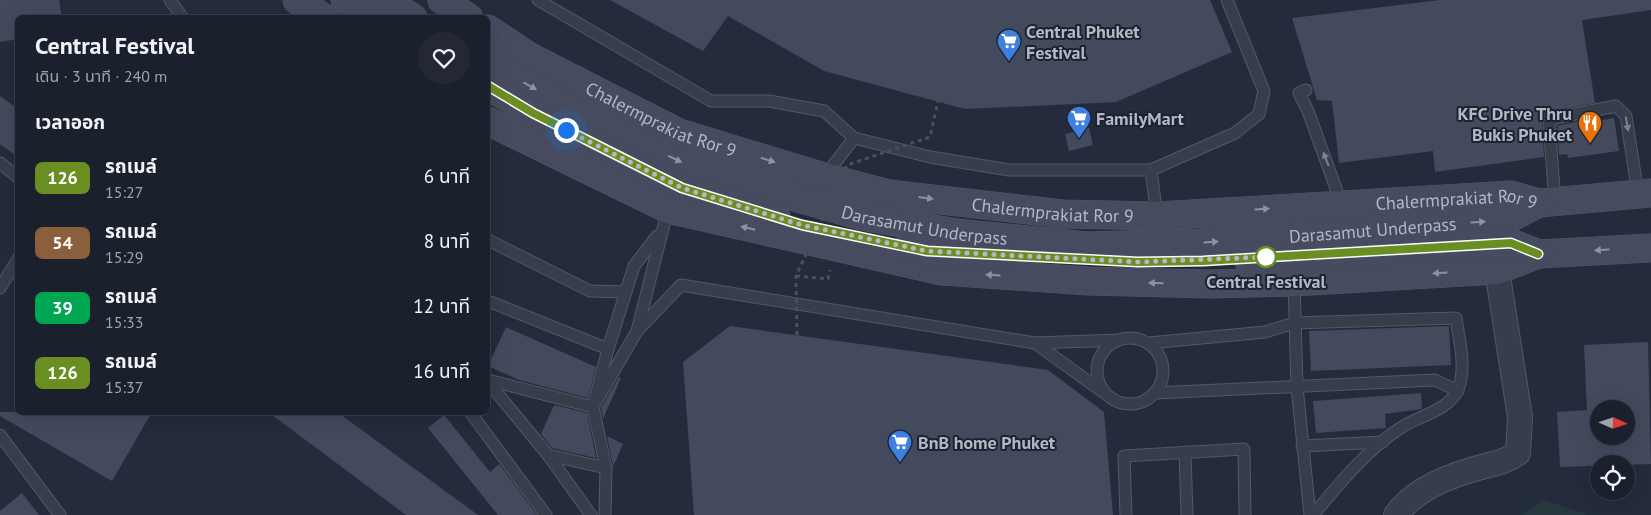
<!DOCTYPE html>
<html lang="th">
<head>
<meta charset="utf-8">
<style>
	:root { --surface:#1b202d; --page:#242835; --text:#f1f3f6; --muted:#a0a3aa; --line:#393e49 }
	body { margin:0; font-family:"PT Sans","Noto Sans Thai",sans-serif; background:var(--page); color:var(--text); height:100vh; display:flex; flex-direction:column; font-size:19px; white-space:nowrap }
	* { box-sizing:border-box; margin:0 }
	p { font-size:16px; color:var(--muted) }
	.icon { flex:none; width:28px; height:28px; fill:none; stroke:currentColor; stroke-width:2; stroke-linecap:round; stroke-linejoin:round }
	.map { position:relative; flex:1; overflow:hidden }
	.drawer { position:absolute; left:15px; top:15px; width:475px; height:400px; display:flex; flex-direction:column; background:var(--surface); border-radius:8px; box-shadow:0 5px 20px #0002,0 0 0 1px var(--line) }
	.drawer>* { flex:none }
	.badge { padding:0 10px; border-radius:8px; font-size:18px; line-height:32px }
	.needle { width:32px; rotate:93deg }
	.controls { position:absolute; left:1590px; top:400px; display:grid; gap:10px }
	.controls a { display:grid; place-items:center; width:45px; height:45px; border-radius:50%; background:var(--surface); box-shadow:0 5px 20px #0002,0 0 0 1px var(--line); font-size:25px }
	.you { position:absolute; width:25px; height:25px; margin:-12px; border:4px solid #fff; border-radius:50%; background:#1a73e8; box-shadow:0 0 0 8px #1a73e833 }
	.map>.badge { position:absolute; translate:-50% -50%; box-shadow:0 0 0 2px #fff }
	h2 { padding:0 20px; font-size:19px; line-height:45px }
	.round { display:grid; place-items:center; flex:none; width:52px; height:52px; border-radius:26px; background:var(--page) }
	.head { display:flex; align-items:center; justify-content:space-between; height:85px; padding:0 20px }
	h1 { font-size:24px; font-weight:800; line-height:38px }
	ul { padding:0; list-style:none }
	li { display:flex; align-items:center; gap:15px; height:65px; padding:0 20px }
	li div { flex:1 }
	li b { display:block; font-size:19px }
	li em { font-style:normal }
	li .badge { min-width:55px; font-weight:700; text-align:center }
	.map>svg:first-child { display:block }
	.green { fill:#26373d }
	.building { fill:#434a5d; fill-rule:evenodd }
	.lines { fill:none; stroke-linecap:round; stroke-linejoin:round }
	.service-casing { stroke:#535867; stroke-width:13 }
	.minor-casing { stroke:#535867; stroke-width:26 }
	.secondary-casing { stroke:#535867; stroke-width:29 }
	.path { stroke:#44545a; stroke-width:3; stroke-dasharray:4 4; stroke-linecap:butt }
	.service { stroke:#383d4c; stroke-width:11 }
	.minor { stroke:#383d4c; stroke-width:24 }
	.secondary { stroke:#464b5f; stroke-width:28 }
	.path-bridge { stroke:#44545a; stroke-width:3; stroke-dasharray:4 4; stroke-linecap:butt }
	.oneway { fill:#8d92a3 }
	.oneway2 { fill:#7c8190 }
	.line-casing { stroke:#fff; stroke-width:11 }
	.line { stroke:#6b8e23; stroke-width:8 }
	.walk { stroke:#b3b8c7; stroke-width:5; stroke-dasharray:0 9 }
	.stop-dot { fill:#fff; stroke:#6b8e23; stroke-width:2.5 }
	.labels { text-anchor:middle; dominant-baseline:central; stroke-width:4; stroke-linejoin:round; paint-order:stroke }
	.poi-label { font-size:18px; font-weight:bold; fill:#b3b8c7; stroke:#1d2231; text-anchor:start }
	.street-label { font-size:18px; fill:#b3b8c7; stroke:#1d2231 }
	.stop-label { font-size:18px; font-weight:bold; fill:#b3b8c7; stroke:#1d2231 }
</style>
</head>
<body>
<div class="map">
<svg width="1651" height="515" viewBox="0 0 1651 515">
	<rect width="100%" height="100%" fill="#242b3c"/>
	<polygon class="green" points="1545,500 1589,515 1519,515"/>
	<g class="building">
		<polygon points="0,0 59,0 62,18 18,18 18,39 0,42"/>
		<polygon points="610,0 1210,0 1232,52 1116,102 965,109 824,71 728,16 703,51"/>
		<polygon points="1440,0 1651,0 1651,10 1582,20 1595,103 1554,111 1544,118 1542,124 1544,157 1435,172 1433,151 1339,163 1332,101 1317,100 1292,18"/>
		<polygon points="0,96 18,109 18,157 0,144"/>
		<polygon points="1597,117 1598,121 1614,118 1619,151 1568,158 1567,154 1559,155 1557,126"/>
		<polygon points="1089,128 1093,145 1069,151 1065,134"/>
		<polygon points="730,326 1048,370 1104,412 1113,515 694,515 683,362"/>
		<polygon points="1449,326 1451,365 1311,371 1309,331"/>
		<polygon points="506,327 596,367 588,398 519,380 488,366"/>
		<path d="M1648,342L1651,464L1560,467L1557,412L1587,410L1584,345ZM1599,409H1626V436H1599Z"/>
		<polygon points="619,377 621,378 603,419 601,408"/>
		<polygon points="1421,393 1422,409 1385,414 1386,428 1316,433 1313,401"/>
		<polygon points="554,405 587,413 596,458 552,448 541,434"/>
		<polygon points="0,412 152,412 112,481 0,416"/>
		<polygon points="268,412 337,412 478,515 406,515"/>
		<polygon points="444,415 490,472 499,464 537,515 498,515 428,428"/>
		<polygon points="607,436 623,444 613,467 613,466"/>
		<polygon points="22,493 39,515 0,515 0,511"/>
	</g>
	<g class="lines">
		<defs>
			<g id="service">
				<polyline points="170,0 183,18"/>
				<polyline points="538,0 711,101 769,101 824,111 854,138"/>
				<polyline points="1306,90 1299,93 1308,111 1342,205"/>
				<polyline points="0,163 18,177"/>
				<polyline points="825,176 854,138 930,157 1009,170 1151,170"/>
				<polyline points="1555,202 1549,123 1555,118 1616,106 1626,116 1638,194"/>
				<polyline points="1157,216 1151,170 1235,133 1259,114 1264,91 1227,0"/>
				<polyline points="488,240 590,291 626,292"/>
				<polyline points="1294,282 1297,387 1310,515"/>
				<polyline points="0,288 18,259"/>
				<polyline points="488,301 608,349 634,266 657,236"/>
				<polyline points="637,331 681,285 1035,343 1119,340"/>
				<circle cx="1130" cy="371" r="33"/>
				<polyline points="1035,343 1103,392"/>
				<path d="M1149,343L1265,332L1294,323L1456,318C1459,340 1467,368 1458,389C1450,410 1419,416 1402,427C1367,449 1339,484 1313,515"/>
				<polyline points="488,380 593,407 608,349"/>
				<polyline points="488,382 548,455 591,515"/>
				<polyline points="1155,393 1435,380 1458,391"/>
				<polyline points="470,412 546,515"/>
				<polyline points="0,435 60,515"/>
				<polyline points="1302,446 1383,442"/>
				<polyline points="1185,452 1187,515"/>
				<polyline points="548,455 606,468"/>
				<polyline points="605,515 606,468 593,407 637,331 668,209"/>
				<polyline points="1126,515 1124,456 1244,449 1245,515"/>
			</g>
			<path id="minor" d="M1396,515C1413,491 1444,478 1471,470C1489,464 1503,464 1518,453L1520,417L1497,270"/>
			<g id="secondary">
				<polyline points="297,0 324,18"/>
				<polyline points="345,0 374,18"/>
				<polyline points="384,0 413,18"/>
				<polyline points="442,0 469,18"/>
				<path id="s1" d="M488,29L530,57L679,133L824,177L889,194L1063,214L1157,216L1511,195L1539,203L1651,193"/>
				<path id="s2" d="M488,62L599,124L693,168L861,216L957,233L1087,246L1200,243L1508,219L1539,203"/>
				<polyline points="488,86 533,113 682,188 776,217"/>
				<polyline points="488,121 668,209 942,271 1088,281 1210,284 1294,282 1497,270 1539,254 1651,248"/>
				<polyline points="908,247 927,251 1005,255"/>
				<polyline points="1247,258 1511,243 1539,254"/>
			</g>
		</defs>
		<use href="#service" class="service-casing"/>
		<use href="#minor" class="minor-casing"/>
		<use href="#secondary" class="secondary-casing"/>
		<polyline class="path" points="796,276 828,279 830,270"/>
		<use href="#service" class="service"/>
		<use href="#minor" class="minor"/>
		<use href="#secondary" class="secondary"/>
		<polyline class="path-bridge" points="797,335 796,276 847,165 930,137 938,101"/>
	</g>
	<defs><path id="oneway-solid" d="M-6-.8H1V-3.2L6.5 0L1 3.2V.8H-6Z" transform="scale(1.25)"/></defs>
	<g class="oneway">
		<use href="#oneway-solid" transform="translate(530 86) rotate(29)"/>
		<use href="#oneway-solid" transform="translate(675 159) rotate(25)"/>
		<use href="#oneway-solid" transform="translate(768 160) rotate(17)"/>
		<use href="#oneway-solid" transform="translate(926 198) rotate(7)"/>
		<use href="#oneway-solid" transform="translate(1262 209) rotate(-3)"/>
		<use href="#oneway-solid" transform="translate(1478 222) rotate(-4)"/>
		<use href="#oneway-solid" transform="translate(748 228) rotate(-167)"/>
		<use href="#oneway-solid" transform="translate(1211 242) rotate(-4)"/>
		<use href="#oneway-solid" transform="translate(1602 250) rotate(177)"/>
		<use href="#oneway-solid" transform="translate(1440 273) rotate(176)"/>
		<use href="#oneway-solid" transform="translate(993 275) rotate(-176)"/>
		<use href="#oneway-solid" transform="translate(1156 283) rotate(-179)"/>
	</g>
	<g class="oneway2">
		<use href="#oneway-solid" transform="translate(1627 124) rotate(80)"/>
		<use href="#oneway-solid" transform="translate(1326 159) rotate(-111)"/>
	</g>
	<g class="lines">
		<defs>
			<polyline id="line" points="488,86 533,113 682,188 802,225 927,251 1138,262 1203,261 1511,243 1538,254"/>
		</defs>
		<use href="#line" class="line-casing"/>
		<use href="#line" class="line"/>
		<polyline class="walk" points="566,130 682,188 802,225 927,251 1138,262 1266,257"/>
	</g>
	<defs>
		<symbol id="supermarket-pin" viewBox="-11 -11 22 30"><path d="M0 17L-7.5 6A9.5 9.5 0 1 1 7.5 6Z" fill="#3f7fe0" stroke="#1d2231"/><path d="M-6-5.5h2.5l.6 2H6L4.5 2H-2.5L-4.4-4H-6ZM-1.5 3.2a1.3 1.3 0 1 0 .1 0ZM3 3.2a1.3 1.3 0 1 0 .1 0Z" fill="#fff"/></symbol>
		<symbol id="restaurant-pin" viewBox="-11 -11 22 30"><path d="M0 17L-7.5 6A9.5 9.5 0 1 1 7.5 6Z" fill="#e8710a" stroke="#1d2231"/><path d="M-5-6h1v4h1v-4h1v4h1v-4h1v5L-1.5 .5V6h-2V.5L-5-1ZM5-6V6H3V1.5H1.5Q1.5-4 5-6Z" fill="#fff"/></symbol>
	</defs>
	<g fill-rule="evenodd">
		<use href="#supermarket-pin" x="995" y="27" width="28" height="38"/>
		<use href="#supermarket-pin" x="1065" y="104" width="28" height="38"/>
		<use href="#restaurant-pin" x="1576" y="109" width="28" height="38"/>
		<use href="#supermarket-pin" x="886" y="428" width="28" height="38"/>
	</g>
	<circle class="stop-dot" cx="1266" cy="257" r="10"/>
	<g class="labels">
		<g class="poi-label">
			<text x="1026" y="31">Central Phuket<tspan x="1026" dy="21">Festival</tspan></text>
			<text x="1572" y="113" text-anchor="end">KFC Drive Thru<tspan x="1572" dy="21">Bukis Phuket</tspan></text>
			<text x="1096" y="118">FamilyMart</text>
			<text x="918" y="442">BnB home Phuket</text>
		</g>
		<g class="street-label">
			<text stroke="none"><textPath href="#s1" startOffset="196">Chalermprakiat Ror 9</textPath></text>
			<text stroke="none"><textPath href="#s1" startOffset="1006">Chalermprakiat Ror 9</textPath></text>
			<text stroke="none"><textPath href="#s1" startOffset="601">Chalermprakiat Ror 9</textPath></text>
			<text stroke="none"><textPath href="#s2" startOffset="470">Darasamut Underpass</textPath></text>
			<text stroke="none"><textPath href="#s2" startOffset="920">Darasamut Underpass</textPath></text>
		</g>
		<g class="stop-label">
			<text x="1266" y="281">Central Festival</text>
		</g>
	</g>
</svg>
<div class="controls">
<a><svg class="needle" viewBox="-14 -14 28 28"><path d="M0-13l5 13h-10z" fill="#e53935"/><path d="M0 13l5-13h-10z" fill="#a0a3aa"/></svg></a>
<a><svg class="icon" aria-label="locate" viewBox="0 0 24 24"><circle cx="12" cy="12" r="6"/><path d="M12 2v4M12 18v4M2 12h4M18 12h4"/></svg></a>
</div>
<div class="you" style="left:566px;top:130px"></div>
<section class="drawer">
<div class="head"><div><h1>Central Festival</h1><p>เดิน · 3 นาที · 240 m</p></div><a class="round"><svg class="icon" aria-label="heart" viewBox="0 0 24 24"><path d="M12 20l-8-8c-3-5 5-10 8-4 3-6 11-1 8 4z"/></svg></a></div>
<h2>เวลาออก</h2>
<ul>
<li><span class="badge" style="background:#6b8e23;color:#fff">126</span><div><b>รถเมล์</b><p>15:27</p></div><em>6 นาที</em></li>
<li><span class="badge" style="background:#8b5e3c;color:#fff">54</span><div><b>รถเมล์</b><p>15:29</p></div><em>8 นาที</em></li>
<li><span class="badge" style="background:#00a651;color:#fff">39</span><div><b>รถเมล์</b><p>15:33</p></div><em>12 นาที</em></li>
<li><span class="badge" style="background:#6b8e23;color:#fff">126</span><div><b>รถเมล์</b><p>15:37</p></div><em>16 นาที</em></li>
</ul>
</section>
</div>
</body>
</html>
